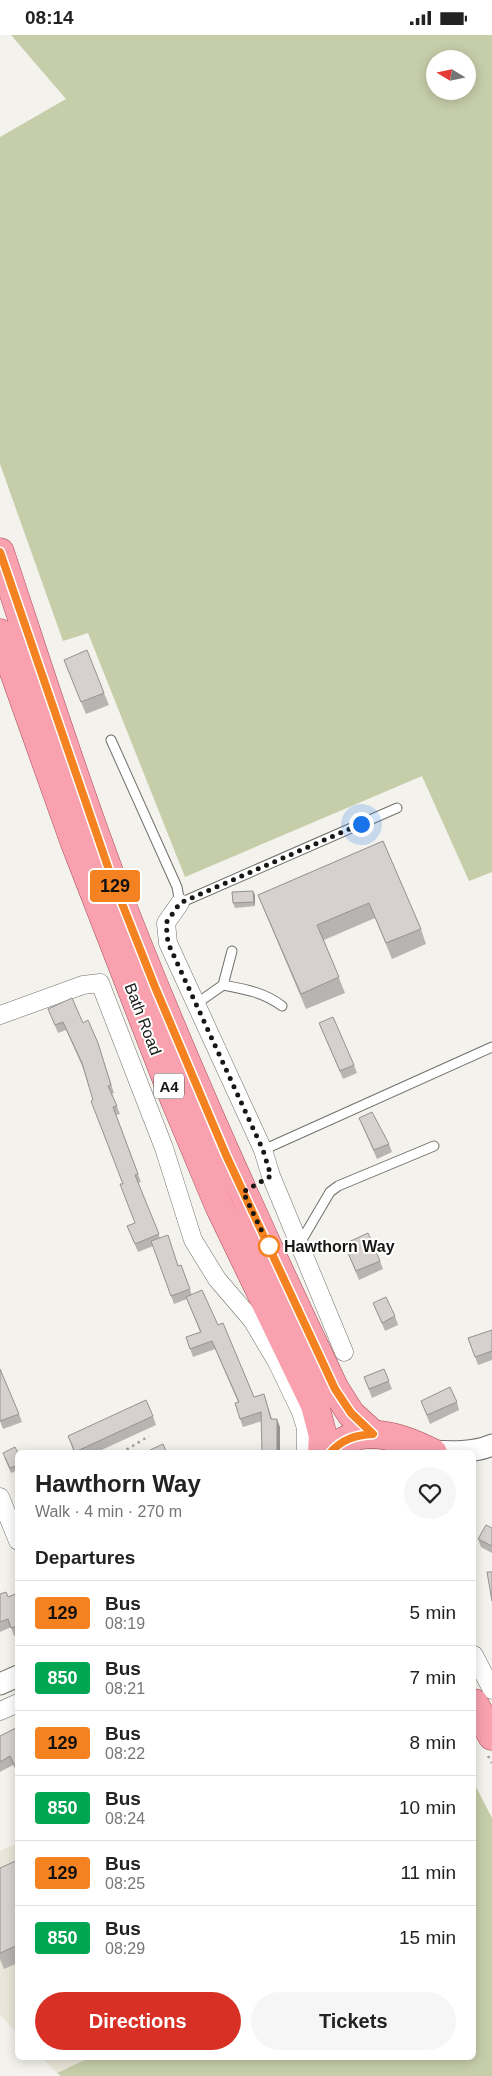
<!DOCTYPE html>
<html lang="en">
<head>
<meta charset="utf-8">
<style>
	:root { --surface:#fff; --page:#f6f6f6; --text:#222; --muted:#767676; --line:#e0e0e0; --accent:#d93025 }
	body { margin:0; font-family:Helvetica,sans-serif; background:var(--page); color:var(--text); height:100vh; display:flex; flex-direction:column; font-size:19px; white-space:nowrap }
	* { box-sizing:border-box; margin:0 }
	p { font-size:16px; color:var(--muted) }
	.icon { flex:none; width:28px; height:28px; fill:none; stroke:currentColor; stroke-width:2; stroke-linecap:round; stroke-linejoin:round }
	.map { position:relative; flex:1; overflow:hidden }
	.details { position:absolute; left:15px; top:1415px; width:461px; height:610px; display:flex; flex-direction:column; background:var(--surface); border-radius:8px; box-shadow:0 2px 12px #0003 }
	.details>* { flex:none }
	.badge { padding:0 10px; border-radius:4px; font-size:18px; line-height:32px }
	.needle { width:32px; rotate:280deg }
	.buttons { position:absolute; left:426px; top:15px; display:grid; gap:10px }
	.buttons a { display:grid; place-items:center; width:50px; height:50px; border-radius:50%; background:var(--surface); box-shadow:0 2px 12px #0003; font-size:25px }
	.you { position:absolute; width:25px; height:25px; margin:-12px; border:4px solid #fff; border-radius:50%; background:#1a73e8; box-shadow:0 0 0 8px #1a73e833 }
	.map>.badge { position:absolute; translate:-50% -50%; box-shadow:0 0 0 2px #fff }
	h2 { padding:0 20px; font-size:19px; line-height:45px }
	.round { display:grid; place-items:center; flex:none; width:52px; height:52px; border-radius:26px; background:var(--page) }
	.headline { display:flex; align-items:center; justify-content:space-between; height:85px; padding:0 20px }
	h1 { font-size:24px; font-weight:700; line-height:38px }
	.action { display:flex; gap:10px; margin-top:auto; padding:10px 20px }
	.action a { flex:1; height:58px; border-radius:30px; background:var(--accent); color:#fff; font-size:20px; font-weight:700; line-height:58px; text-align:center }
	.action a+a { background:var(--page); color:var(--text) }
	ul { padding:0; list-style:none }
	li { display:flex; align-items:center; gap:15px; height:65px; padding:0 20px; border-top:1px solid var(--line) }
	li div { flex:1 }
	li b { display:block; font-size:19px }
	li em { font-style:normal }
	li .badge { min-width:55px; font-weight:700; text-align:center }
	.status { display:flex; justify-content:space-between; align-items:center; height:35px; padding:0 25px; background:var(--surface); direction:ltr }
	.status svg { height:14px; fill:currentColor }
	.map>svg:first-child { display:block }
	.built { fill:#eae6d9 }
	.green { fill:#c6cda9; fill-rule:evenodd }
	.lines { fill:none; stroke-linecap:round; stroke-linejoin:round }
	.service-casing { stroke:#716f6a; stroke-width:11 }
	.minor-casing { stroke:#716f6a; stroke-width:19 }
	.tertiary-casing { stroke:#716f6a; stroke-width:23 }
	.primary-casing { stroke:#a74855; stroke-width:29 }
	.path { stroke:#a1a19c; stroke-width:2.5; stroke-dasharray:2.5 4; stroke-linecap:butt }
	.service { stroke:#fff; stroke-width:9 }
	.minor { stroke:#fff; stroke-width:18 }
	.tertiary { stroke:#fff; stroke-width:21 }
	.primary { stroke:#f9a1ae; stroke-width:28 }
	.wall { fill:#b8b4b1 }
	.shaded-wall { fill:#969290 }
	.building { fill:#d6d1ce; stroke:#969290 }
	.line-casing { stroke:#fff; stroke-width:11 }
	.line { stroke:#f58220; stroke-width:8 }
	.walk { stroke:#171715; stroke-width:5; stroke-dasharray:0 9 }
	.stop-dot { fill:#fff; stroke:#f58220; stroke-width:2.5 }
	.labels { text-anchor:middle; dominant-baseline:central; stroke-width:4; stroke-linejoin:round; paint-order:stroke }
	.shield { fill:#fff; stroke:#5d5d5b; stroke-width:1 }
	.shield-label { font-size:15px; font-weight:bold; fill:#171715 }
	.street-label { font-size:16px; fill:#171715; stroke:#fff }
	.stop-label { font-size:16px; font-weight:bold; fill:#171715; stroke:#fff; text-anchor:start }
</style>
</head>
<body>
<div class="status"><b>08:14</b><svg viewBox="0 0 49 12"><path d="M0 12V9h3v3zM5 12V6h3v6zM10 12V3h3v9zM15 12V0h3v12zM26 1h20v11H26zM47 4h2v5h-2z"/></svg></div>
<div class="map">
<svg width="492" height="2041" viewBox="0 0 492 2041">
	<rect width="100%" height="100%" fill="#f3f2ec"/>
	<g class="built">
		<polygon points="17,1808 17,1998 0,1980 0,1816"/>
		<polygon points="42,2023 91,2023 57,2038"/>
	</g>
	<g class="green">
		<path d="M11,0H492V837L469,846L422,741L185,842L88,598L63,606L0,429V102L66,64ZM435,24H468V56H435Z"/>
		<polygon points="474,1748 492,1783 492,2041 61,2041 57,2038 91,2022 474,2022"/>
	</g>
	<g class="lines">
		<defs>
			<g id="service">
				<polyline points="111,705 177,852 180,868 397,773"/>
				<path d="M223,950C244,954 264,957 282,971"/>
				<polyline points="196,969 223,950 232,916"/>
				<polyline points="263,1115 492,1012"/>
				<polyline points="300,1208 330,1157 338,1151 434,1111"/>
			</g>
			<g id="minor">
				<polyline points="180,868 166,888 168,908 263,1115 271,1141 344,1317"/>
				<polyline points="0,980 83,950 100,948 164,1113 193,1205 217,1244 252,1285 277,1327 301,1377 306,1393 306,1418"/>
				<polyline points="0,1462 18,1506"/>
				<polyline points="474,1620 492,1655"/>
				<polyline points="0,1676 18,1668"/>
			</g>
			<g id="tertiary">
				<path d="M431,1416C451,1417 474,1418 492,1410"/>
				<polyline points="0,1649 18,1641"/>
			</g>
			<g id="primary">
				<path d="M0,517C36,625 70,733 110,839C177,1014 254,1185 335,1354L351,1379L373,1399"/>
				<polyline points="0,598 74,806 175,1066 219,1171 315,1370 323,1401 322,1418"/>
				<path d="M330,1418C356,1386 402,1402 433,1418"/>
				<polyline points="474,1668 492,1701"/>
			</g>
		</defs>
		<use href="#service" class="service-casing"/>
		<use href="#minor" class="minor-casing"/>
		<use href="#tertiary" class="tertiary-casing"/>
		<use href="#primary" class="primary-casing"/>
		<g class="path">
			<polyline points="121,1418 149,1401"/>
			<polyline points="488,1721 492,1728"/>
		</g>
		<use href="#service" class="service"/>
		<use href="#minor" class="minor"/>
		<use href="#tertiary" class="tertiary"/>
		<use href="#primary" class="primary"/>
	</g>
	<g class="wall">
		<polygon points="64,625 104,658 109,670 86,679"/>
		<polygon points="383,806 421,894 426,909 392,924 375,883 324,905 345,958 306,974 264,875 258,860"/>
		<polygon points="255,860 255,871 235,873 233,868"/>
		<polygon points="48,974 83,988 98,1008 114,1058 112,1059 120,1079 116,1080 141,1147 138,1148 160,1203 178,1231 181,1230 192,1260 218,1290 254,1362 264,1359 272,1384 280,1392 262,1386 243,1392 240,1384 238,1367 215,1314 193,1322 186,1302 200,1297 187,1264 174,1269 153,1211 138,1217 127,1191 135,1188 123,1149 93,1065 83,1033 66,995 58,998"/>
		<polygon points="319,988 354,1030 357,1038 343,1044"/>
		<polygon points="359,1083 389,1109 392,1117 377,1124"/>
		<polygon points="344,1209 380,1226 383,1234 359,1245"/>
		<polygon points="373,1268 395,1281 398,1290 385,1296"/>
		<polygon points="492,1295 492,1325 478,1330 468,1303"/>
		<polygon points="384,1334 392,1354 372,1363 364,1342"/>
		<polygon points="421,1366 457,1367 459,1375 430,1389"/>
		<polygon points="19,1379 22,1387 3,1394 0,1386"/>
		<polygon points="153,1381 156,1390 95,1418 74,1418 68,1401"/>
		<polygon points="18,1418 18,1435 11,1438 4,1422"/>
		<polygon points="492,1493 492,1518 481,1512 478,1504"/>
		<polygon points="18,1558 18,1600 14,1601 11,1592 0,1597 0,1559 8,1562"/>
		<polygon points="18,1692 18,1738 13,1730 0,1737 0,1701"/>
		<polygon points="18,1825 18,1928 4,1934 0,1924 0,1833"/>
	</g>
	<g class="shaded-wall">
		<polygon points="253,856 255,860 255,871 254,867"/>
		<polygon points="277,1384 280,1392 280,1418 277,1418"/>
	</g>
	<g class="building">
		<polygon points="87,615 104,658 81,667 64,625"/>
		<polygon points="383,806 421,894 386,908 369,868 317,890 339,942 301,959 258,860"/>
		<polygon points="253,856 254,867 233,868 232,857"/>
		<polygon points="72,963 83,988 88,985 98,1008 111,1050 108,1051 117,1071 113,1072 138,1139 135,1140 159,1199 135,1209 127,1191 135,1188 120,1149 123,1149 91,1066 93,1065 82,1028 63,987 55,990 48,974"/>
		<polygon points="333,982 354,1030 340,1036 319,988"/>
		<polygon points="372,1077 389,1109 374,1115 359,1083"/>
		<polygon points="368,1198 380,1226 356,1236 344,1209"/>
		<polygon points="168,1200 178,1231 181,1230 190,1254 171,1261 151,1206"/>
		<polygon points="202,1255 218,1290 223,1288 254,1362 264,1359 271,1384 277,1384 277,1418 262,1418 261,1377 240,1384 235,1368 239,1367 212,1306 190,1314 186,1302 201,1297 186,1262"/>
		<polygon points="386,1262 395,1281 382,1288 373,1268"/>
		<polygon points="492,1295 492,1316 475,1322 468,1303"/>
		<polygon points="0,1334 19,1379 0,1386"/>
		<polygon points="384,1334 389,1346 369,1354 364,1342"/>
		<polygon points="450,1352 457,1367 427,1380 421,1366"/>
		<polygon points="146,1365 153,1381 75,1417 68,1401"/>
		<polygon points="163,1409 167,1418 144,1418"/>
		<polygon points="15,1412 18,1418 18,1430 10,1433 3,1418"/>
		<polygon points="486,1490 492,1493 492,1511 478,1504"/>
		<polygon points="487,1537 492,1537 492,1566"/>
		<polygon points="6,1557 8,1562 18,1558 18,1591 11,1593 8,1584 0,1587 0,1559"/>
		<polygon points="18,1692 18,1730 15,1731 10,1721 0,1727 0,1701"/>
		<polygon points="18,1825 18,1910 0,1918 0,1833"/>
	</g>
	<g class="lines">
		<defs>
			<path id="line" d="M0,517L110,838L155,952L226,1120L335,1354L351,1378L373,1399C356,1400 342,1404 330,1418"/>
		</defs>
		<use href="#line" class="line-casing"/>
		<use href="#line" class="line"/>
		<polyline class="walk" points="269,1211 243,1157 271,1141 263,1115 168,908 166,888 180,868 361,789"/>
	</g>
	<circle class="stop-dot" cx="269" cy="1211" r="10"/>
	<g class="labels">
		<rect class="shield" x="154" y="1038.5" width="30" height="25" rx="4"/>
		<g class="shield-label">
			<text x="169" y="1051">A4</text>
		</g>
		<g class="street-label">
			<text transform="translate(143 984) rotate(69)">Bath Road</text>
		</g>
		<g class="stop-label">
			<text x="284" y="1211">Hawthorn Way</text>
		</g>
	</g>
</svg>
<div class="buttons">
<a><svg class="needle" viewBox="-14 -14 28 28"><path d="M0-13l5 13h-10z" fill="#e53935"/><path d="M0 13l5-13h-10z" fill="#767676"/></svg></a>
</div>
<div class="you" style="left:361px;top:789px"></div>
<b class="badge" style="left:115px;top:851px;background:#f58220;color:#111">129</b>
<section class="details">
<div class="headline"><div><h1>Hawthorn Way</h1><p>Walk · 4 min · 270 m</p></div><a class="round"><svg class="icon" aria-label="heart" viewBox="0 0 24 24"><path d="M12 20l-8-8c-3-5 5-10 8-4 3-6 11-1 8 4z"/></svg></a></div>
<h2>Departures</h2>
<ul>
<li><span class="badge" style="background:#f58220;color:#111">129</span><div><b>Bus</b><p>08:19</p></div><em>5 min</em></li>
<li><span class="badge" style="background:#00a651;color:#fff">850</span><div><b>Bus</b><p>08:21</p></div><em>7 min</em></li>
<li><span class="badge" style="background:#f58220;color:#111">129</span><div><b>Bus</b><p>08:22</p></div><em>8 min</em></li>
<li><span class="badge" style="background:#00a651;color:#fff">850</span><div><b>Bus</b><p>08:24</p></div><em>10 min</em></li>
<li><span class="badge" style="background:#f58220;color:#111">129</span><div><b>Bus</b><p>08:25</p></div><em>11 min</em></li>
<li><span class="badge" style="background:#00a651;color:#fff">850</span><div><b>Bus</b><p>08:29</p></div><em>15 min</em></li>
</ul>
<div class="action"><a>Directions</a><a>Tickets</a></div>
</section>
</div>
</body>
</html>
